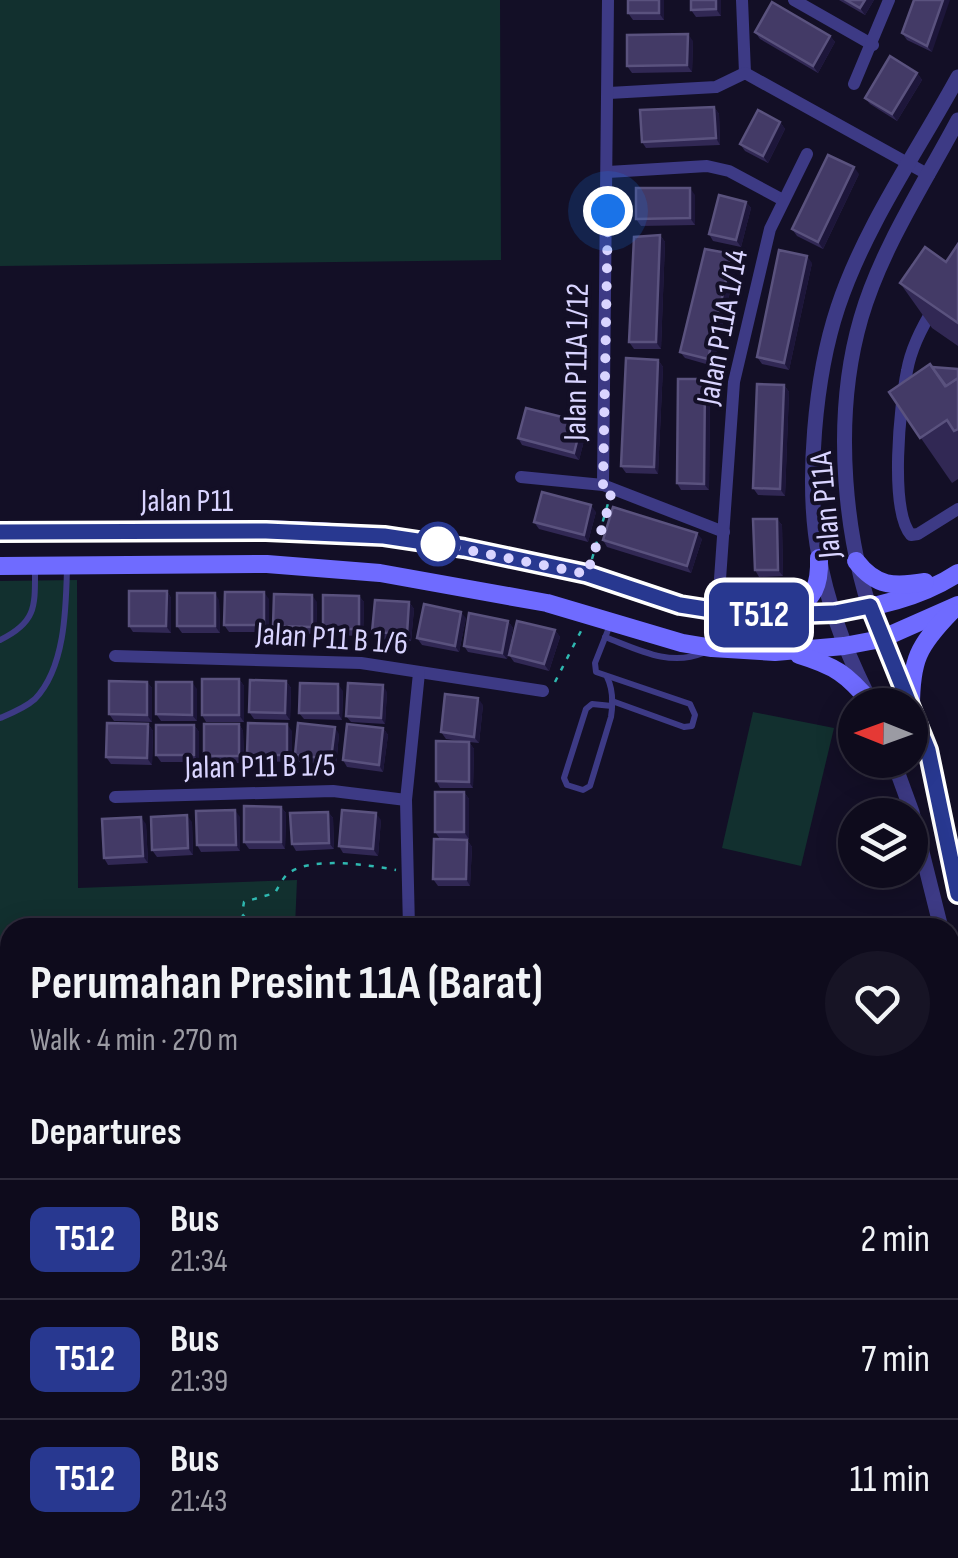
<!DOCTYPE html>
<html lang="en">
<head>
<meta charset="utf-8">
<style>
	:root { --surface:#0e0b1c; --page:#171425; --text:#f1f3f6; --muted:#9b9ba3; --line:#2e2b3b }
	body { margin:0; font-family:"Sofia Sans Condensed",sans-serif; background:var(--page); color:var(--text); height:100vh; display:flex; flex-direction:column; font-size:38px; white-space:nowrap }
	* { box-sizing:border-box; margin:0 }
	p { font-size:32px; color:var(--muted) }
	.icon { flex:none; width:55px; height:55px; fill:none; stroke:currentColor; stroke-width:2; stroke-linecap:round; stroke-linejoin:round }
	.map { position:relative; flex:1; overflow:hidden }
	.panel { position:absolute; left:0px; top:918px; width:960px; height:642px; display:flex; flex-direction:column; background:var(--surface); border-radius:30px 30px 0 0; box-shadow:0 5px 25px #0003,0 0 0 2px var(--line) }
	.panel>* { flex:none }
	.badge { padding:0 20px; border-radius:15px; font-size:35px; line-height:65px }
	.needle { width:65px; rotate:271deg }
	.controls { position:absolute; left:838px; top:688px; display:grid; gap:20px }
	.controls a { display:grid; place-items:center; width:90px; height:90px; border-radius:50%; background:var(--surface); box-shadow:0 5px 25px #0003,0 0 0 2px var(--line); font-size:50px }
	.you { position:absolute; width:50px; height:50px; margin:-25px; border:8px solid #fff; border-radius:50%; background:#1a73e8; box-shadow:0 0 0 15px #1a73e833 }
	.map>.badge { position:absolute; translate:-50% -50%; box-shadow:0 0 0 5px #fff }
	h2 { padding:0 30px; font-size:38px; line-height:90px }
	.round { display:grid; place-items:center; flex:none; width:105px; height:105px; border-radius:52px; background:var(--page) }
	.summary { display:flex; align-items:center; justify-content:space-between; height:170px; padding:0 30px }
	h1 { font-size:48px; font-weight:700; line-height:75px }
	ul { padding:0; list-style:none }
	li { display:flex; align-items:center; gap:30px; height:120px; padding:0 30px; border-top:2px solid var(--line) }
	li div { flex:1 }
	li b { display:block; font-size:38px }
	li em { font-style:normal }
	li .badge { min-width:110px; font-weight:700; text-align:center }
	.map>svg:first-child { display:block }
	.green { fill:#12302f }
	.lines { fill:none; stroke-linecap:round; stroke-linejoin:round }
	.path { stroke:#2fb8b0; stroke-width:2.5; stroke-dasharray:5 8; stroke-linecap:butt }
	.service { stroke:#3d3a85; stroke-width:6 }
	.minor { stroke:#3d3a85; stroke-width:12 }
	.tertiary { stroke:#3d3a85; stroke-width:15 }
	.secondary { stroke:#6f6bff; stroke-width:18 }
	.wall { fill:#312854 }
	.shaded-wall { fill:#1d163a }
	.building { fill:#433a66; stroke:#5a527e; stroke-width:2.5 }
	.line-casing { stroke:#fff; stroke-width:22 }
	.line { stroke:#283890; stroke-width:15 }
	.walk { stroke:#d9d4ff; stroke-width:10; stroke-dasharray:0 18 }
	.stop-dot { fill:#fff; stroke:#283890; stroke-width:5 }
	.labels { text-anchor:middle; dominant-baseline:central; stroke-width:8; stroke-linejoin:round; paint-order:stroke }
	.street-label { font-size:32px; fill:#d9d4ff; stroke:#130f26 }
</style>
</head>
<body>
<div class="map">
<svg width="958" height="1558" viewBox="0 0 958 1558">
	<rect width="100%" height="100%" fill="#130f26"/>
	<g class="green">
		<polygon points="0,0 500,0 501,260 0,266"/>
		<polygon points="77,580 78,888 297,880 295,927 10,928 10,1550 620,1550 624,1558 0,1558 0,581"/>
		<polygon points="753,712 834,728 801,866 722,848"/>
	</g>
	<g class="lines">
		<g class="path">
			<polyline points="592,559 609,500"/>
			<polyline points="555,682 581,631"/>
			<path d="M254,928L242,914L244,902L275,893C279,886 283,877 289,873C312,856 369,865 396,870"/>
			<polyline points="0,1012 10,1006"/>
			<polyline points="0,1052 10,1048"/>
			<polyline points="0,1127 10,1123"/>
			<polyline points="0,1179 10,1181"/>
			<polyline points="0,1223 10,1225"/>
			<polyline points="446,1550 450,1558"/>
			<polyline points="512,1550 518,1553 518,1558"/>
			<polyline points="533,1550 535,1558"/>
			<polyline points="486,1558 492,1550"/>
		</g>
		<g class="service">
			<polyline points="610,625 595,663 596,672 690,704 695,715 692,726 684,727 612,701"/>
			<path d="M605,637C637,649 669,667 703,653"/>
			<path d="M0,640C37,622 35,606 35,568"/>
			<path d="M607,677C613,689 613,704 611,717L590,786L583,790L567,785L564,778L586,709L592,704L612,706"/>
			<path d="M0,718C12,713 25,708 35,699C65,668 66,609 67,568"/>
			<polyline points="950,1128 958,1142"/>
			<polyline points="950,1374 958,1381"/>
		</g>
		<g class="minor">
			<polyline points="742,0 745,73"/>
			<polyline points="794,0 873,45"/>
			<polyline points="854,84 889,0"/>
			<polyline points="609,93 716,87 745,73 929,175"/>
			<polyline points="608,172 707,166 729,171 783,200"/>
			<path d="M935,306C923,325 911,348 907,371C900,404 889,510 911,535L918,534L958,509"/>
			<polyline points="521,477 603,485 724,532"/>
			<polyline points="603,485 608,0"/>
			<polyline points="720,579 734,382 770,229 807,154"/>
			<polyline points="115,656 361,663 543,691"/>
			<polyline points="115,797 333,791 406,800"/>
			<polyline points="409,928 406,800 419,673"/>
			<polyline points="950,1023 958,1024"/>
			<polyline points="950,1438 958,1439"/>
			<polyline points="950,1527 958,1539"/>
			<polyline points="696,1550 697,1558"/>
		</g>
		<g class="tertiary">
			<path d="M958,120C924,184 881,249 861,318C832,418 843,544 881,640C896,677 916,713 928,752C943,797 949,847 958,893"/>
			<path d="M866,692C845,649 827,603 819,556C805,484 815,376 838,307C865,226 917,152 958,77"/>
			<polyline points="893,760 912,812 941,928"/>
			<polyline points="950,963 958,996"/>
		</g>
		<g class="secondary">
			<path d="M0,532C127,532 258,523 385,536C452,543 521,558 586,574C617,582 647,597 679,605C758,625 889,619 958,573"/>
			<path d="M856,561C876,587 894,587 925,582"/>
			<polyline points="0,566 267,564 380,573 547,603 682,643 712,648 775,652 844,646 881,639 958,605"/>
			<path d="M791,613C814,598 820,586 819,558"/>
			<path d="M799,655C835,666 847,674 871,703"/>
			<path d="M911,707C911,660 918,646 951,612"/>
		</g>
	</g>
	<g class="wall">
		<polygon points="664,0 664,20 633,20 628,13"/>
		<polygon points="691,0 721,0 721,16 696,17 691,10"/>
		<polygon points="839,0 874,0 865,15"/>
		<polygon points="914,0 932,52 907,40 902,33"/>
		<polygon points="755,32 830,36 835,42 818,73 760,39"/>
		<polygon points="693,41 692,72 632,73 627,66"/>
		<polygon points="917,73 922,80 897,121 870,104 865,98"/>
		<polygon points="714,107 719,114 720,145 646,148 642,142"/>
		<polygon points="780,122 785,129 768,163 745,151 740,144"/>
		<polygon points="859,174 823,249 797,236 792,229"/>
		<polygon points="695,195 695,225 641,226 636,219"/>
		<polygon points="746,202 751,208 741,247 713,241 709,234"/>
		<polygon points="660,235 665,242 661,349 634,349 629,342"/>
		<polygon points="958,244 958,346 932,328 900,283 946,262"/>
		<polygon points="732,254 737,261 713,366 685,358 680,352"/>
		<polygon points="812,263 789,370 762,364 757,357"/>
		<polygon points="658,360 663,367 658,474 626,473 621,466"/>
		<polygon points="932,367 958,369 958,479 952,483 889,392"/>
		<polygon points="784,385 789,392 785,496 758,495 753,488"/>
		<polygon points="710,386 709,490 681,490 677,483"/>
		<polygon points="587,429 579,460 522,445 518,438"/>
		<polygon points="596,512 588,542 539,529 534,522"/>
		<polygon points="777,519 782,525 783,576 759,577 755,570"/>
		<polygon points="702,539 691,573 607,547 603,540"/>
		<polygon points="167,591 171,598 171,633 133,632 129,626"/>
		<polygon points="359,596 364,602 363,636 328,635 323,629"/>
		<polygon points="269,599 269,632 229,632 224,625"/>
		<polygon points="219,600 220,633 182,633 177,626"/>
		<polygon points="317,602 316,634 278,633 273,626"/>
		<polygon points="409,602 414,609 411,641 377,639 372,632"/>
		<polygon points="466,618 459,652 422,645 417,638"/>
		<polygon points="508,621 513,628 507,659 468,652 464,646"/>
		<polygon points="555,630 560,637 549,671 514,662 509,655"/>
		<polygon points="239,679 244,686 244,722 206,722 202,715"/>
		<polygon points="286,681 291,688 290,720 254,719 249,712"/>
		<polygon points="147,682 152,688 152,722 114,721 109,714"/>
		<polygon points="197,689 197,721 161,721 156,714"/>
		<polygon points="343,691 342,720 304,719 299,713"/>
		<polygon points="387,692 385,724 351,722 346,716"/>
		<polygon points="483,705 479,743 469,742 474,749 473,788 440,788 436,781 467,742 446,739 441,732"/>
		<polygon points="148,724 153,731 152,765 111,764 106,757"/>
		<polygon points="239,724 243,731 244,763 208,763 204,756"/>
		<polygon points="194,725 199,732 199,762 161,762 156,755"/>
		<polygon points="383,728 388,735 383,772 347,767 343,760"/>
		<polygon points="292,731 292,762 252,761 247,755"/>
		<polygon points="339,734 336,766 299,762 295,755"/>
		<polygon points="464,792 469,799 469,839 440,839 435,832"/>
		<polygon points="281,807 286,813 285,849 249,849 244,842"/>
		<polygon points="328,812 333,818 334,849 296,851 292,844"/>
		<polygon points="240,817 240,851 201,852 197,845"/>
		<polygon points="381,820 378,856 343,853 339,846"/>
		<polygon points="192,822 193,855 157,857 152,850"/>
		<polygon points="146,824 148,863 108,865 104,858"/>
		<polygon points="467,840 472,847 470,886 438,886 433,879"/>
		<polygon points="950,1175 958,1179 958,1245 950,1241"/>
	</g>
	<g class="shaded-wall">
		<polygon points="659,0 664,0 664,20 659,13"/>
		<polygon points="716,0 721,0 721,16 716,9"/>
		<polygon points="865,0 874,0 865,15 860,8"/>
		<polygon points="943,0 950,0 932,52 927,46"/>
		<polygon points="688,34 693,41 692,72 687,65"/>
		<polygon points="830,36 835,42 818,73 813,66"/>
		<polygon points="917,73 922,80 897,121 892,114"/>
		<polygon points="714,107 719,114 720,145 716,138"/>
		<polygon points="780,122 785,129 768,163 763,156"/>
		<polygon points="854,167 859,174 823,249 818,242"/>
		<polygon points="690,188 695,195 695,225 690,218"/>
		<polygon points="746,202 751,208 741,247 736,240"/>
		<polygon points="660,235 665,242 661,349 656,342"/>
		<polygon points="732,254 737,261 713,366 708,359"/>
		<polygon points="807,256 812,263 789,370 784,363"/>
		<polygon points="658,360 663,367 658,474 654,467"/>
		<polygon points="705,379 710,386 709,490 704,484"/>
		<polygon points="784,385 789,392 785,496 780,489"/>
		<polygon points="582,422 587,429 579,460 574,453"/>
		<polygon points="591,505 596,512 588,542 584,535"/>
		<polygon points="777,519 782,525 783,576 778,570"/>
		<polygon points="697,533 702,539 691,573 687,566"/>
		<polygon points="167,591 171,598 171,633 166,626"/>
		<polygon points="264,592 269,599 269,632 264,625"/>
		<polygon points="215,593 219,600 220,633 215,626"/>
		<polygon points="312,595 317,602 316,634 312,627"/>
		<polygon points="359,596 364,602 363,636 359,629"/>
		<polygon points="409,602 414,609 411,641 407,634"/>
		<polygon points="461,612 466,618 459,652 455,646"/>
		<polygon points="508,621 513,628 507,659 502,653"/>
		<polygon points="555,630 560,637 549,671 544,664"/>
		<polygon points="239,679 244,686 244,722 239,715"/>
		<polygon points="286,681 291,688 290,720 285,713"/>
		<polygon points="147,682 152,688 152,722 147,715"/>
		<polygon points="192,682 197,689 197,721 192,715"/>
		<polygon points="338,684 343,691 342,720 338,713"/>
		<polygon points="383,685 387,692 385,724 381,718"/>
		<polygon points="478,698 483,705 479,743 474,737"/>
		<polygon points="148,724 153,731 152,765 147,758"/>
		<polygon points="239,724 243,731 244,763 239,756"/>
		<polygon points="287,724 292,731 292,762 287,755"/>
		<polygon points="194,725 199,732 199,762 194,755"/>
		<polygon points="335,727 339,734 336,766 331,759"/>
		<polygon points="383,728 388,735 383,772 379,765"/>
		<polygon points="469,742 474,749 473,788 469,782"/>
		<polygon points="464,792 469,799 469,839 464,832"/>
		<polygon points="281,807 286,813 285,849 281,842"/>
		<polygon points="235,810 240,817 240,851 236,845"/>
		<polygon points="328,812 333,818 334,849 329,843"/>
		<polygon points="376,813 381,820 378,856 373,849"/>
		<polygon points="187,815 192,822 193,855 188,848"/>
		<polygon points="141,817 146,824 148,863 143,856"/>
		<polygon points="467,840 472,847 470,886 466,879"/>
		<polygon points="958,1213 958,1240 950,1229"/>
	</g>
	<g class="building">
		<rect x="628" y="0" width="31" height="13"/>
		<polygon points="691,0 716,0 716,9 691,10"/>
		<polygon points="846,0 865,0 860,8"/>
		<polygon points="914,0 943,0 927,46 902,33"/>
		<polygon points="772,2 830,36 813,66 755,32"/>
		<polygon points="688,34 687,65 627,66 627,35"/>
		<polygon points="890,56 917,73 892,114 865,98"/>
		<polygon points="714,107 716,138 642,142 640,110"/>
		<polygon points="758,110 780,122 763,156 740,144"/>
		<polygon points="828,155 854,167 818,242 792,229"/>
		<polygon points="636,188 690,188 690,218 636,219"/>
		<polygon points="719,195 746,202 736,240 709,234"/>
		<polygon points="660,235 656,342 629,342 634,237"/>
		<polygon points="958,244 958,323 900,283 925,247 946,262"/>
		<polygon points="705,249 732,254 708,359 680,352"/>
		<polygon points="779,250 807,256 784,363 757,357"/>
		<polygon points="626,358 658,360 654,467 621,466"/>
		<polygon points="930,364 945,386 958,378 958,429 954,431 947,420 920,438 889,392"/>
		<polygon points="932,367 958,369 958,378 946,386"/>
		<polygon points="678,379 705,379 704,484 677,483"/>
		<polygon points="757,384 784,385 780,489 753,488"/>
		<polygon points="526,408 582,422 574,453 518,438"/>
		<polygon points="542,492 591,505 584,535 534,522"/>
		<polygon points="613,507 697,533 687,566 603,540"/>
		<polygon points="753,519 777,519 778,570 755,570"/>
		<polygon points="129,591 167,591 166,626 129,626"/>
		<polygon points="225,592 264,592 264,625 224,625"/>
		<rect x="177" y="593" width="38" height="33"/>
		<polygon points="274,594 312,595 312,627 273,626"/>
		<polygon points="323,595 359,596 359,629 323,629"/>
		<polygon points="375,600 409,602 407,634 372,632"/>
		<polygon points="424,604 461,612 455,646 417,638"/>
		<polygon points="469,613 508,621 502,653 464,646"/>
		<polygon points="517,621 555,630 544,664 509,655"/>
		<rect x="202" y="679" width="37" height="36"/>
		<polygon points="250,680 286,681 285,713 249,712"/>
		<polygon points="109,681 147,682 147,715 109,714"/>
		<polygon points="156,682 192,682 192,715 156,714"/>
		<polygon points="300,683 338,684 338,713 299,713"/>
		<polygon points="348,683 383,685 381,718 346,716"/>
		<polygon points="445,694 478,698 474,737 441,732"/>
		<polygon points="107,723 148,724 147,758 106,757"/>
		<polygon points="248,723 287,724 287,755 247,755"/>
		<polygon points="298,723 335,727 331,759 295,755"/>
		<rect x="204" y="724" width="35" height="32"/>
		<polygon points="347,724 383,728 379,765 343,760"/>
		<rect x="156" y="725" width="38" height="30"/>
		<polygon points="436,741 469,742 469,782 436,781"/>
		<rect x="435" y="792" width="29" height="40"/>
		<polygon points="244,806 281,807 281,842 244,842"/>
		<polygon points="235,810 236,845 197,845 196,811"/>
		<polygon points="342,810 376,813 373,849 339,846"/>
		<polygon points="328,812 329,843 292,844 290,813"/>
		<polygon points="187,815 188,848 152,850 151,817"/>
		<polygon points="141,817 143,856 104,858 102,819"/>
		<polygon points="434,839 467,840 466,879 433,879"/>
		<polygon points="430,926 470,927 430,928"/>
		<polygon points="950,1175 958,1179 958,1213 950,1228"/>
		<rect x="953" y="1258" width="5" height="31"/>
		<rect x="953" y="1305" width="5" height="42"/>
	</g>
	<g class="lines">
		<defs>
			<polyline id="line" points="0,532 266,531 384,536 464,548 587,574 680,605 712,610 774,615 835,613 870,606 928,750 958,894"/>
		</defs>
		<use href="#line" class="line-casing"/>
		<use href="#line" class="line"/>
		<polyline class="walk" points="438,544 587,574 606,516 612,489 603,486 608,211"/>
	</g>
	<circle class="stop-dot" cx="438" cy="544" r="20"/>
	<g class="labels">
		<g class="street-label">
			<text transform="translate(723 327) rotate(-79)">Jalan P11A 1/14</text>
			<text transform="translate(577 362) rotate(-89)">Jalan P11A 1/12</text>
			<text x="187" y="501">Jalan P11</text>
			<text transform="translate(826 505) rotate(-95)">Jalan P11A</text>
			<text transform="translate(332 639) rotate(4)">Jalan P11 B 1/6</text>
			<text transform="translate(260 767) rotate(-1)">Jalan P11 B 1/5</text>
		</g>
	</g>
</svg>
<div class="controls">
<a><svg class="needle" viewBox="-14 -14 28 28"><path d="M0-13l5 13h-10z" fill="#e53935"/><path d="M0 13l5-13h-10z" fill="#9b9ba3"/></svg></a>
<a><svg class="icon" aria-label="layers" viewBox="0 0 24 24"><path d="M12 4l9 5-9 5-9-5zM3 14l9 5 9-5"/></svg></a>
</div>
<div class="you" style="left:608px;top:211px"></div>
<b class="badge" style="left:759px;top:615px;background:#283890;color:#fff">T512</b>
<section class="panel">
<div class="summary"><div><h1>Perumahan Presint 11A (Barat)</h1><p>Walk · 4 min · 270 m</p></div><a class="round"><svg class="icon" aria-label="heart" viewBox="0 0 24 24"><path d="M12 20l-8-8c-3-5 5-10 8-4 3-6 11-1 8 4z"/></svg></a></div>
<h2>Departures</h2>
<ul>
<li><span class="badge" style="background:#283890;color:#fff">T512</span><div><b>Bus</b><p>21:34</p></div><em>2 min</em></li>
<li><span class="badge" style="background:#283890;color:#fff">T512</span><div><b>Bus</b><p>21:39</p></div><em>7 min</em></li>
<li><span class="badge" style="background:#283890;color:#fff">T512</span><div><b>Bus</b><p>21:43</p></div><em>11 min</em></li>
</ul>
</section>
</div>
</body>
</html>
